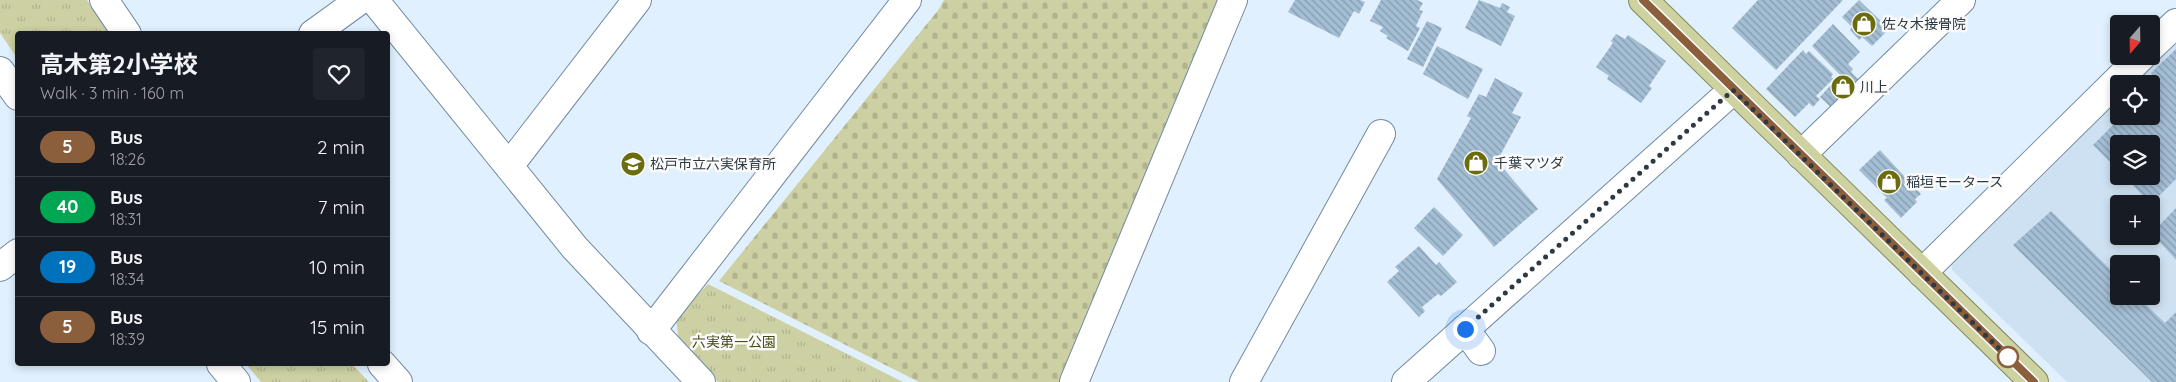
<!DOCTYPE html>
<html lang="en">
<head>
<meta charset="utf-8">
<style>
	:root { --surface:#171b24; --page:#20242c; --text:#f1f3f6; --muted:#9ea1a6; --line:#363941 }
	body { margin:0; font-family:Quicksand,"Noto Sans JP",sans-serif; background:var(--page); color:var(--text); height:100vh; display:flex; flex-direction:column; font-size:19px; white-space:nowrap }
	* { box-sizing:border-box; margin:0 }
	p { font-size:16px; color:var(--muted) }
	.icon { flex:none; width:28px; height:28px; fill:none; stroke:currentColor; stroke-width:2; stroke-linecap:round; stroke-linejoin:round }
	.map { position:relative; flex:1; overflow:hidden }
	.details { position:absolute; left:15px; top:31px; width:375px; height:335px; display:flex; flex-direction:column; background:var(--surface); border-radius:5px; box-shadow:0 2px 8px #0003 }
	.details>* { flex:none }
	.badge { padding:0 10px; border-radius:16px; font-size:18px; line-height:32px }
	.needle { width:32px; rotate:200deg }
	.buttons { position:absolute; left:2110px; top:15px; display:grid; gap:10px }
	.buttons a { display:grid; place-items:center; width:50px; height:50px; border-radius:5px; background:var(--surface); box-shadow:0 2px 8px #0003; font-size:25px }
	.you { position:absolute; width:25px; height:25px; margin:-12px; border:4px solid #fff; border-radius:50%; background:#1a73e8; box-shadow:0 0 0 8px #1a73e833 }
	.map>.badge { position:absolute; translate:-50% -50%; box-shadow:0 0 0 2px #fff }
	.round { display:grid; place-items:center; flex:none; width:52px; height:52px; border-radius:5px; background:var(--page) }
	.head { display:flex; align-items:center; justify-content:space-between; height:85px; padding:0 25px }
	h1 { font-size:24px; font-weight:700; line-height:38px }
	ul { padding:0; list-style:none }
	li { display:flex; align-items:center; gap:15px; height:60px; padding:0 25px; border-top:1px solid var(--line) }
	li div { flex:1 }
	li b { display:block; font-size:19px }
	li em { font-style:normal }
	li .badge { min-width:55px; font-weight:700; text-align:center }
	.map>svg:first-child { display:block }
	.built { fill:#cee1f2; fill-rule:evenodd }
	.cemetery { fill:url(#cemetery-stones) }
	.park { fill:url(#park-tufts) }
	.building { fill:url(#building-back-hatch) }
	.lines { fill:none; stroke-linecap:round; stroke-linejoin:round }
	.minor-casing { stroke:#728a9f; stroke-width:30 }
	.major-casing { stroke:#818856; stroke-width:30 }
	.minor { stroke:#fff; stroke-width:28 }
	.major { stroke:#ced1a0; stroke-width:28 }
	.line-casing { stroke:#fff; stroke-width:11 }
	.line { stroke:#8b5e3c; stroke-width:8 }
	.walk { stroke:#2e3941; stroke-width:5; stroke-dasharray:0 9 }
	.stop-dot { fill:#fff; stroke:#8b5e3c; stroke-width:2.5 }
	.labels { text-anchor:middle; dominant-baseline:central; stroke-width:5; stroke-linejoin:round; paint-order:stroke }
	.poi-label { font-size:14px; fill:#2e3941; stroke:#fbfbfb; text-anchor:start }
	.park-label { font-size:14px; fill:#4a4c10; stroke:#fbfbfb }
</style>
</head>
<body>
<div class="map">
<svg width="2176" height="382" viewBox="0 0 2176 382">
	<defs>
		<pattern id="cemetery-stones" width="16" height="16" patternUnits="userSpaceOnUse" patternTransform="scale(1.25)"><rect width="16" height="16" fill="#ccd0a2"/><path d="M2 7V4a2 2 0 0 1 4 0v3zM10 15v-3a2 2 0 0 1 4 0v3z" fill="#b0b38d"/></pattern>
		<pattern id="park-tufts" width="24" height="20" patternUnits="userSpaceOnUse" patternTransform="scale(1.25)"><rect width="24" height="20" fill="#ccd0a2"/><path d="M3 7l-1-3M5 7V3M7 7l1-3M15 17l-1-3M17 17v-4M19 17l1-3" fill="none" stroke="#b0b38d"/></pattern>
		<pattern id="building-back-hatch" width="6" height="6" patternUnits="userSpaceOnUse" patternTransform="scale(1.25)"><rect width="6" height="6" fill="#a4bed4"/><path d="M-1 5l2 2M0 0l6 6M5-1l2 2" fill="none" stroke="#869bae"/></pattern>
	</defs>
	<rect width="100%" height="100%" fill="#e0f0fe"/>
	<path class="built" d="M2176,39V382H2067L1952,270L1950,256L2119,94V116H2151V84H2129ZM2119,144H2151V176H2119ZM2119,204H2151V236H2119ZM2119,264H2151V296H2119Z"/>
	<polygon class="cemetery" points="944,0 1227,0 1062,382 919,382 719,281 939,9"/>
	<g class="park">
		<polygon points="0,0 87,0 109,34 18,34 17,58 0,33"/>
		<polygon points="708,284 903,382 718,382 679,342 676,318"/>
		<polygon points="246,364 352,364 369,382 261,382"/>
	</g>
	<g class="building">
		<polygon points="1295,0 1360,0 1365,2 1359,14 1354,11 1339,38 1288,12"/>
		<polygon points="1381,0 1417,0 1423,3 1419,10 1423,11 1416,26 1420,28 1408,51 1386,38 1388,36 1380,31 1383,27 1370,21"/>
		<polygon points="1479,0 1500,8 1502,3 1510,7 1507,12 1515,16 1501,46 1465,28"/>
		<polygon points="1758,0 1843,0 1776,70 1732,28"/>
		<polygon points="1859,0 1889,29 1872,46 1862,37 1859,40 1850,30 1852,27 1842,17"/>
		<polygon points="1427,21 1442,28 1423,67 1407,59"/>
		<polygon points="1833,24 1860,52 1848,64 1853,69 1851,72 1861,82 1836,112 1820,97 1840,75 1812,46"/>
		<polygon points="1616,34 1625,39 1628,35 1666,61 1649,86 1652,88 1641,103 1607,79 1609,76 1596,67 1613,43 1611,41"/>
		<polygon points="1437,46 1483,69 1468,99 1423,74"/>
		<polygon points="2176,49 2176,179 2151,204 2124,176 2151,176 2151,144 2119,144 2119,171 2093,145 2122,116 2151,116 2151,88 2158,81 2151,73"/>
		<polygon points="1803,50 1806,54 1809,51 1833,74 1831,77 1833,79 1816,96 1820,99 1813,107 1809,103 1795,117 1766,89"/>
		<polygon points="1495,78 1523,93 1512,113 1521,117 1497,161 1538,209 1494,247 1437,179 1471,118 1467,116 1479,94 1486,97"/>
		<polygon points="1880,150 1921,194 1915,199 1917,202 1901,218 1884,200 1887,198 1859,170"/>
		<polygon points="1434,207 1463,235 1443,256 1414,228"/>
		<polygon points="2176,208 2176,260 2152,233"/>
		<polygon points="2051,211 2119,278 2119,296 2137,296 2165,323 2176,312 2176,382 2152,382 2013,245"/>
		<polygon points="1419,246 1436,265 1439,262 1457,282 1441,296 1438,294 1422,307 1425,311 1419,317 1387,282 1399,271 1395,267"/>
	</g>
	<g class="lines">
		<defs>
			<g id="minor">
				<polyline points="104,0 127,34"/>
				<polyline points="374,0 575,248 701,382"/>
				<polyline points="313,34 360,0"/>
				<polyline points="2151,47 2176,23"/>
				<polyline points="0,71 18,96"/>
				<polyline points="1801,155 1961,0"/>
				<polyline points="509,166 637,0"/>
				<polyline points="0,267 18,253"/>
				<polyline points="1922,273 2142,56"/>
				<polyline points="1465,329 1481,351"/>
				<polyline points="651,331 907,0"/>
				<polyline points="221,364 236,382"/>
				<polyline points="382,364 398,382"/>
				<polyline points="1074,382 1233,0"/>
				<polyline points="1244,382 1381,134"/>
				<polyline points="1406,382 1733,90"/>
			</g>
			<polyline id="major" points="1643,0 2034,382"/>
		</defs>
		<use href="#minor" class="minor-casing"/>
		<use href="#major" class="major-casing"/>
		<use href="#minor" class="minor"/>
		<use href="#major" class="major"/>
	</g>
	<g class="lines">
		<defs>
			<polyline id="line" points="1643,0 2034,382"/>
		</defs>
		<use href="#line" class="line-casing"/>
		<use href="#line" class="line"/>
		<polyline class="walk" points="1465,329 1733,90 2008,357"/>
	</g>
	<defs>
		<symbol id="shop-disc" viewBox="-11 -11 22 22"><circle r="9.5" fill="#6a6c0e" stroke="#fbfbfb"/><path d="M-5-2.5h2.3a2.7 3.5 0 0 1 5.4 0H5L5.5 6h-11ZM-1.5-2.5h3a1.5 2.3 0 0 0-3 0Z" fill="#fff"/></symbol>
		<symbol id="school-disc" viewBox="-11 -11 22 22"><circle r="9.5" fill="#6a6c0e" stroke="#fbfbfb"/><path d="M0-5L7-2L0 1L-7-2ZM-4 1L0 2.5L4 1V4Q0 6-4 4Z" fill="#fff"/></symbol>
	</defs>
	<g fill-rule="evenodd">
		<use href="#shop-disc" x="1850" y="10" width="28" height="28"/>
		<use href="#shop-disc" x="1829" y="73" width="28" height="28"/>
		<use href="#shop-disc" x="1462" y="149" width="28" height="28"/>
		<use href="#school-disc" x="619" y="150" width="28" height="28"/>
		<use href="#shop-disc" x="1875" y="168" width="28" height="28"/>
	</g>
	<circle class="stop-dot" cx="2008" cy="357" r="10"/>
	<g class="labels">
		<g class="poi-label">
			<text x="1882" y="24">佐々木接骨院</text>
			<text x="1860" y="87">川上</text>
			<text x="1494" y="163">千葉マツダ</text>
			<text x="650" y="164">松戸市立六実保育所</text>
			<text x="1906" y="182">稲垣モータース</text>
		</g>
		<g class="park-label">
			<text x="734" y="342">六実第一公園</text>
		</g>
	</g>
</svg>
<div class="buttons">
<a><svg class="needle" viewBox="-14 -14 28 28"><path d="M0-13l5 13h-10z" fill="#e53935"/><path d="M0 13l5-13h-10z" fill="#9ea1a6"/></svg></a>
<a><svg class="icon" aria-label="locate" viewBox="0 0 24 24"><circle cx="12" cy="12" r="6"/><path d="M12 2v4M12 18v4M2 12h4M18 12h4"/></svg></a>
<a><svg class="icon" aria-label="layers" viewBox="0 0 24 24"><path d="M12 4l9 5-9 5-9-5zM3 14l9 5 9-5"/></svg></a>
<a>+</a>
<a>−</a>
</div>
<div class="you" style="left:1465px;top:329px"></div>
<section class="details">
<div class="head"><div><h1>高木第2小学校</h1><p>Walk · 3 min · 160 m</p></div><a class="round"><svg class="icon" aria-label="heart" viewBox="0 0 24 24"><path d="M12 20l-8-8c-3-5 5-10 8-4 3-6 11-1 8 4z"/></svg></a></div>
<ul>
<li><span class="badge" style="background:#8b5e3c;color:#fff">5</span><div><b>Bus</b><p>18:26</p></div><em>2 min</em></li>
<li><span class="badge" style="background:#00a651;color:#fff">40</span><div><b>Bus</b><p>18:31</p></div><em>7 min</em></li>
<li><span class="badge" style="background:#0072bc;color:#fff">19</span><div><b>Bus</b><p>18:34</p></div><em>10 min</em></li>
<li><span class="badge" style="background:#8b5e3c;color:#fff">5</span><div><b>Bus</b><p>18:39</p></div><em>15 min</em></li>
</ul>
</section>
</div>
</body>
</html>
